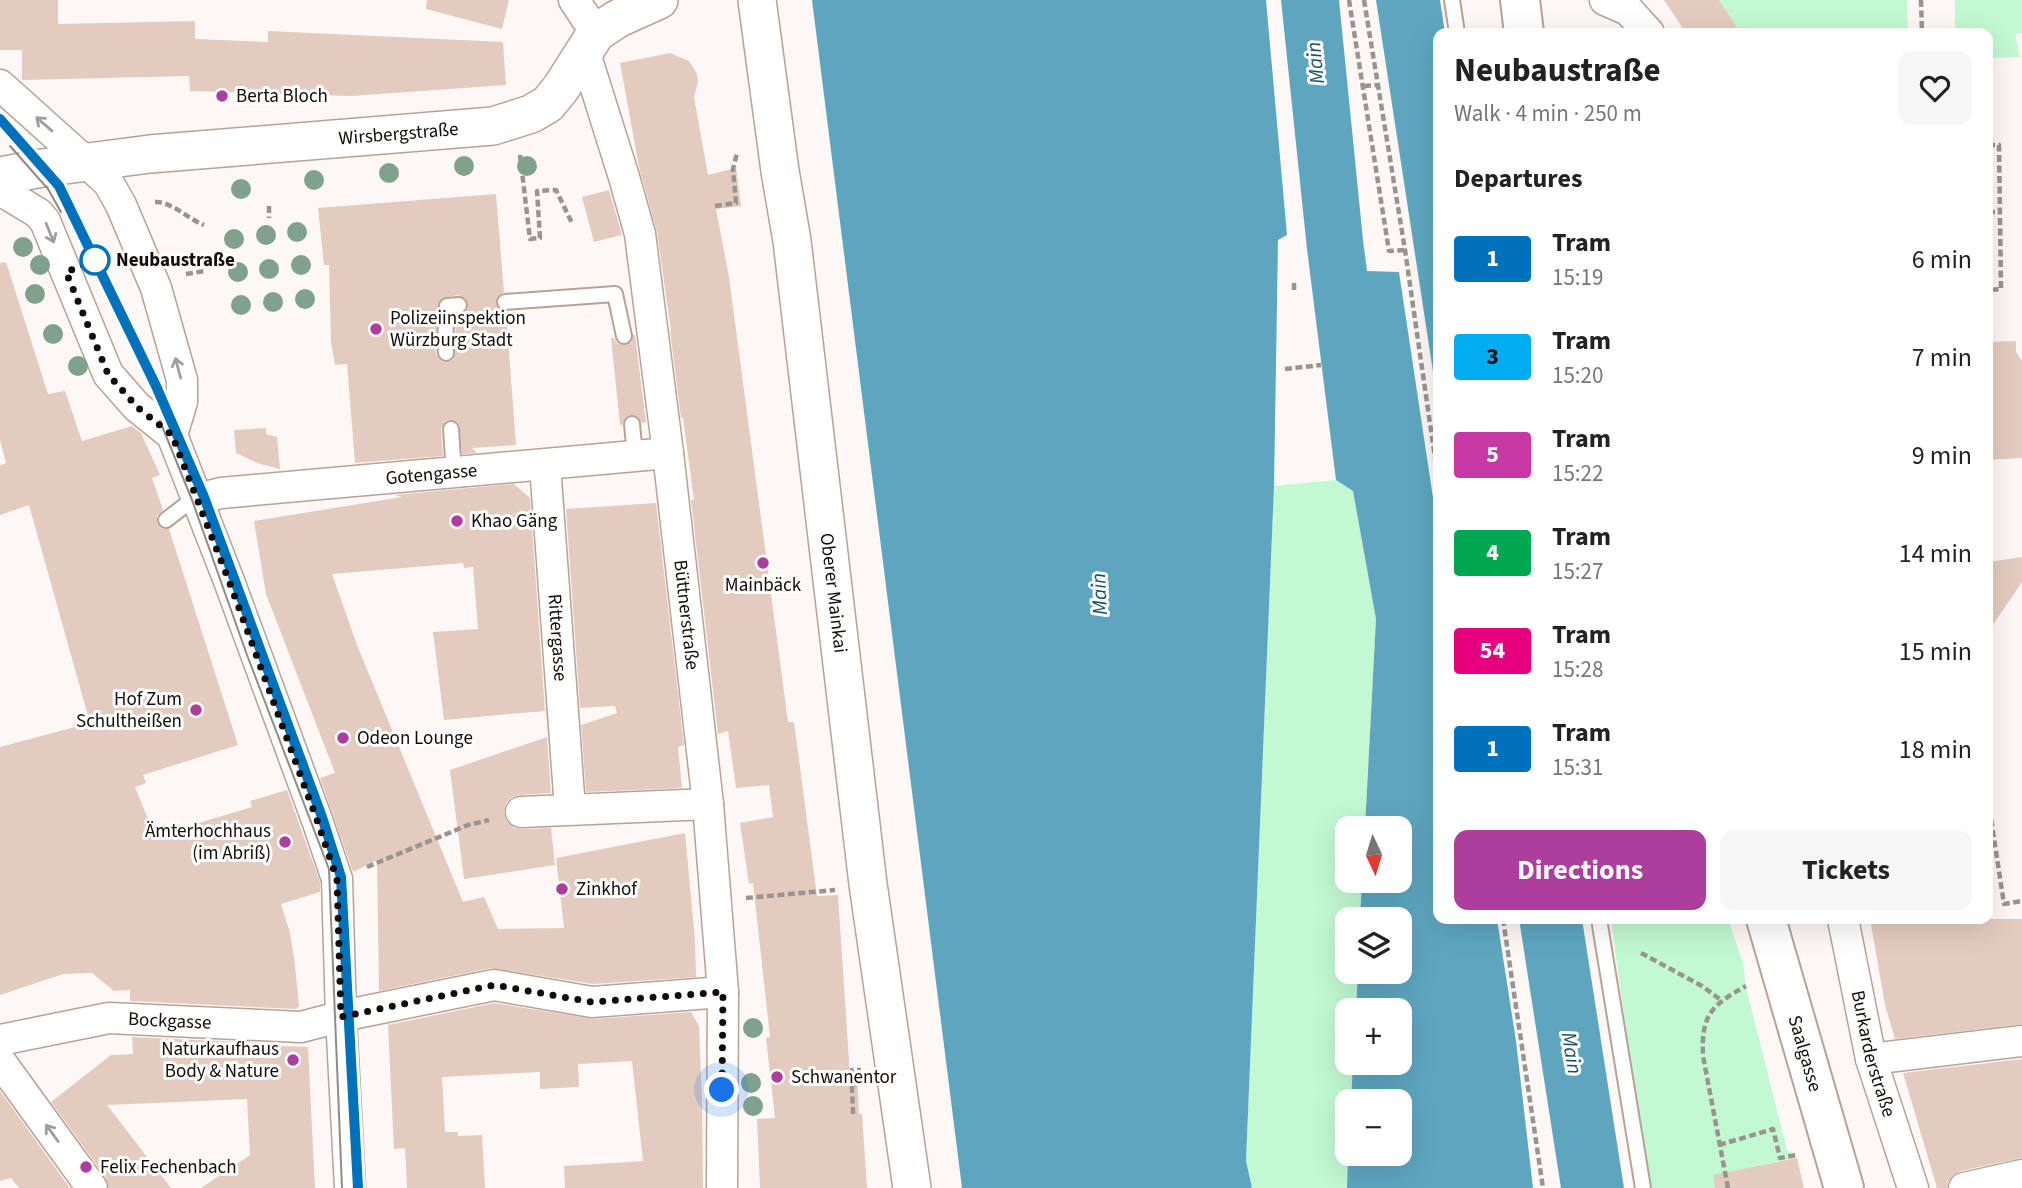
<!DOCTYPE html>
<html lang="en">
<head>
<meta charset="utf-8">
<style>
	:root { --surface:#fff; --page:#f6f6f6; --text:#222; --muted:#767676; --accent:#ac3f9e }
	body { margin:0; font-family:"Source Sans 3",sans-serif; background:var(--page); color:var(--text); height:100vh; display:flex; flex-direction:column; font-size:26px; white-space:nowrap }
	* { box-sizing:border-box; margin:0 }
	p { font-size:23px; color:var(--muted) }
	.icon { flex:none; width:38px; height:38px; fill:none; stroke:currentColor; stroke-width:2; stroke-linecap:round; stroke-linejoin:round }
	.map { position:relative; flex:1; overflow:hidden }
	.details { position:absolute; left:1433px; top:28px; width:560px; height:896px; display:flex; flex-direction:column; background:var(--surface); border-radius:14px; box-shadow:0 7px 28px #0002 }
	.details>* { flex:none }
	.badge { padding:0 14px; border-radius:5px; font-size:24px; line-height:46px }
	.needle { width:46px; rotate:176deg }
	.tools { position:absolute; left:1335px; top:816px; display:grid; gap:14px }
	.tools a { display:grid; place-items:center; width:77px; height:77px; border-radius:14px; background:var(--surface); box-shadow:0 7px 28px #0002; font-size:35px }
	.you { position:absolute; width:35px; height:35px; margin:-18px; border:5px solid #fff; border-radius:50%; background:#1a73e8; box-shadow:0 0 0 10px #1a73e833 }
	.map>.badge { position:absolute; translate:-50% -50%; box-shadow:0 0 0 4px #fff }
	h2 { padding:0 21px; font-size:26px; line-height:63px }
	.round { display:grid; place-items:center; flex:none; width:74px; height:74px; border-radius:14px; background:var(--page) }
	.overview { display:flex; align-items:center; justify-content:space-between; height:119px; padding:0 21px }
	h1 { font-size:33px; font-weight:700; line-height:52px }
	.button { display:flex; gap:14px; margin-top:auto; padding:14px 21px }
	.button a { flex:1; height:80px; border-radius:14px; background:var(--accent); color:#fff; font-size:28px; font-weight:700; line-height:80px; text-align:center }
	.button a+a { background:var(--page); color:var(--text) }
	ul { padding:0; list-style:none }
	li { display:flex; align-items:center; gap:21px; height:98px; padding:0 21px }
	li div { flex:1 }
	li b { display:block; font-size:26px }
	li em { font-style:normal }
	li .badge { min-width:77px; font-weight:700; text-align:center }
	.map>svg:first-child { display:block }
	.green { fill:#c2f8d2 }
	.water { fill:#5ea6c0 }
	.building { fill:#e4cbc0; fill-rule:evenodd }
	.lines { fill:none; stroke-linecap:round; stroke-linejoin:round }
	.service-casing { stroke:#b9a196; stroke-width:18 }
	.minor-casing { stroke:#b9a196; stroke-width:33 }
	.tertiary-casing { stroke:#b9a196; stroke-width:40 }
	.secondary-casing { stroke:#b9a196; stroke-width:42 }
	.path { stroke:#9a9491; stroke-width:4.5; stroke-dasharray:7 3.5; stroke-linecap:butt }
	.service { stroke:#fff; stroke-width:14 }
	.minor { stroke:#fff; stroke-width:30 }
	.tertiary { stroke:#fff; stroke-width:37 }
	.secondary { stroke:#fff; stroke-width:38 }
	.tram { stroke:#918b87; stroke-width:2 }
	.tree { fill:#80a28c }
	.oneway { stroke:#a19e9c }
	.line-casing { stroke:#fff; stroke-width:16 }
	.line { stroke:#0072bc; stroke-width:10 }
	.walk { stroke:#140c08; stroke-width:7; stroke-dasharray:0 12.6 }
	.poi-dot { fill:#ac3f9e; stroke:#fff; stroke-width:2.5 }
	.stop-dot { fill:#fff; stroke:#0072bc; stroke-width:3.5 }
	.labels { text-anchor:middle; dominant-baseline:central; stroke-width:6; stroke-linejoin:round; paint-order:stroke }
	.poi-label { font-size:19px; fill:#140c08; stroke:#fff; text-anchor:start }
	.street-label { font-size:19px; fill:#140c08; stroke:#fff }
	.stop-label { font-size:19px; font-weight:bold; fill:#140c08; stroke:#fff; text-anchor:start }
	.water-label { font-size:21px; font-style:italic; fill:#145063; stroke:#fff }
</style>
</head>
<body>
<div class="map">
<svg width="2022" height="1188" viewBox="0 0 2022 1188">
	<rect width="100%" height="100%" fill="#fdf8f5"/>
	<g class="green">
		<polygon points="1719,0 1907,0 1908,33 1741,33"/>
		<polygon points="1955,0 2022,0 2022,33 2015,34 2020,57 1988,58 1988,33 1955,33"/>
		<polygon points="1336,480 1353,491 1376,619 1365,828 1348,828 1348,880 1362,880 1360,919 1348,919 1348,971 1358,971 1356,1010 1348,1010 1348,1062 1353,1062 1351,1101 1348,1101 1348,1153 1347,1188 1252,1188 1246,1161 1274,486"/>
		<polygon points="1611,919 1728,919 1743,963 1746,987 1787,1150 1797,1158 1751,1167 1755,1188 1647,1188"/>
	</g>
	<g class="water">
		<polygon points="812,0 1266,0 1287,235 1278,240 1274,486 1246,1161 1252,1188 962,1188"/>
		<polygon points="1281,0 1339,0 1363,240 1367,271 1399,272 1438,531 1438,919 1497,919 1516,1041 1533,1188 1347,1188 1348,1153 1400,1153 1400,1101 1351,1101 1353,1062 1400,1062 1400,1010 1356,1010 1358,971 1400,971 1400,919 1360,919 1362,880 1400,880 1400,828 1365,828 1376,619 1353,491 1336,480 1307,249"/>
		<polygon points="1376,0 1440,0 1445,33 1438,33 1438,404"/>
		<polygon points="1519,919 1582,919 1624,1188 1561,1188"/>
	</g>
	<g class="building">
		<polygon points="0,0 58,0 58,24 195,21 195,39 268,42 268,31 503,42 506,85 351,96 190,91 189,76 22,80 22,50 0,50"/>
		<polygon points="427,0 509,0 502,29 426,9"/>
		<polygon points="1664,0 1719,0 1741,33 1686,33"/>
		<polygon points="670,53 689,61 697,74 698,82 694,97 708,175 736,168 741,206 716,209 729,277 788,722 794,722 817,896 838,895 850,1075 857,1075 859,1114 862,1113 867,1188 760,1188 757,1119 775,1118 766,1038 770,1037 753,883 749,884 740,823 773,817 769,785 736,788 728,731 718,734 691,500 694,500 683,418 681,418 670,331 671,331 657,232 639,167 620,63"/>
		<polygon points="609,190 622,235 594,242 582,197"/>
		<path d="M496,194L504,292L497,297L496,303L500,310L506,312L516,445L472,448L477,453L462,454L459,424L456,421L450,420L445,421L441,429L443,456L355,463L347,364L335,365L331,342L329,265H324L318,208ZM458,295L466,299L468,308L464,313L456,315L454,358L451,361L443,362L439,359L436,354L438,305L442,298Z"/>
		<polygon points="6,262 48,394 65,391 82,441 132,426 141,433 160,475 152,478 163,510 157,516 157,522 162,529 169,529 238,745 143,775 146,783 135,787 155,836 252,807 250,801 287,790 320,882 320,892 281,904 290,933 295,965 299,1006 296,1009 130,1001 130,990 114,991 92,973 63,974 0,995 0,747 90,723 29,505 0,515 0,465 6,463 0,440 0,263"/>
		<polygon points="633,335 635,335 646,422 642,423 637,416 630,415 626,417 622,425 620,425 611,338 614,338 617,343 625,345 631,343"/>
		<polygon points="2016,341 2016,352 2022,361 2022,458 1988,460 1988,342"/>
		<polygon points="266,428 266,434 277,437 280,469 257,463 236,453 234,430"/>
		<polygon points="514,484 530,498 545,711 444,720 433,632 478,629 473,567 464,568 463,563 332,574 357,645 463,902 484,897 498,929 564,928 556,858 685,833 695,940 696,977 593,984 491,968 379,991 377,860 353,872 320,778 335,773 266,594 254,521 402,497 394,495"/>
		<polygon points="656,503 684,745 678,747 682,788 586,792 581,725 617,713 615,706 580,708 566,509"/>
		<polygon points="2022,557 2022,582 1988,632 1988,562"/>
		<polygon points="547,737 551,793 520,795 512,797 506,803 504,813 507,822 514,828 522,829 551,828 555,865 464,879 450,770"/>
		<polygon points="1870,919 2022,919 2022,1024 1895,1039 1885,1005"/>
		<polygon points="494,1003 593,1019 691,1012 699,1026 702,1100 703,1188 565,1188 564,1166 643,1161 632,1061 578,1064 579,1087 540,1089 540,1072 442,1077 445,1132 458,1132 458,1136 482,1135 485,1188 407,1188 405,1148 394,1149 388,1025"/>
		<polygon points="132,1037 262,1043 259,1045 308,1047 315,1188 201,1188 250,1155 247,1099 107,1105 171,1188 109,1188 106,1178 51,1102 111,1055 133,1054"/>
		<polygon points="2022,1059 2022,1158 1960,1171 1952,1176 1948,1182 1947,1188 1937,1188 1903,1073"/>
		<polygon points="0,1091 70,1188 19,1188 11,1178 0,1181"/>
		<polygon points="1797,1158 1804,1188 1715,1188 1713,1175"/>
	</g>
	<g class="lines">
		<defs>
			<g id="service">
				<polyline points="1452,0 1457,33"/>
				<polyline points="505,302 615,294 624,336"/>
				<polyline points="446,353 445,341 447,306 459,305"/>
				<polyline points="632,424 635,456"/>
				<polyline points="451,429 454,473"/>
				<polyline points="166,520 192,500 197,499"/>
				<polyline points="1599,919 1643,1188"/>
			</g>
			<g id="minor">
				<polyline points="574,0 596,33"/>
				<polyline points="1605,0 1628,10 1649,33"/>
				<path id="s1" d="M584,50L624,177L640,234L668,453L708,804L723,992L722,1188"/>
				<polyline points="0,85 108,182 121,205 156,288 182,380 182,402 172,435"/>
				<polyline points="0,190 38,213 45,221 108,374 137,407 172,435 229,581 317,820 337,879 341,1017 350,1188"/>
				<path id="s2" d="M545,465L570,809"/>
				<path id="s3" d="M197,499L221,493L668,453"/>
				<polyline points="521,812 708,804"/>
				<path id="s4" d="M1843,919L1871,1059L1913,1188"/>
				<path id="s5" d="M0,1040L109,1018L301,1027L347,1015L494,985L592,1002L723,992"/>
				<polyline points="1871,1059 2022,1041"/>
				<polyline points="0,1061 92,1188"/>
				<polyline points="1964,1188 2022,1175"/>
			</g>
			<g id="tertiary">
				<path id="s6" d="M757,0L780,171L792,241L868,884L912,1188"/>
				<path id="s7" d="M0,176L42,168L150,154L493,126L531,114L548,104L561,88L596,33L617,19L659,0"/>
			</g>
			<g id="secondary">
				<polyline points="1520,0 1524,33"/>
				<path id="s8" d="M1766,919L1844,1188"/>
			</g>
		</defs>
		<use href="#service" class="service-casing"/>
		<use href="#minor" class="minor-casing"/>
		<use href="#tertiary" class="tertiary-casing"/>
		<use href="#secondary" class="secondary-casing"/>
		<g class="path">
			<polyline points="1349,0 1389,251 1405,250"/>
			<polyline points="1364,0 1405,250 1438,479"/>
			<polyline points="1921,0 1922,33"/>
			<polyline points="1364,86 1379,85"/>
			<polyline points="1988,145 1999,145 2001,289 1988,290"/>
			<polyline points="520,155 530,239 540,238 537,191 556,190 572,223"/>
			<path d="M155,202C171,201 188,219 204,225"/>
			<polyline points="269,206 269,218"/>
			<polyline points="715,206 736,203 733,169 737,153"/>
			<polyline points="1988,212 1999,212"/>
			<polyline points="186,274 205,271"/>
			<polyline points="1294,283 1294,292"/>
			<polyline points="1285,369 1321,365"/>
			<polyline points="1988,799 2004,904 2022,901"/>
			<polyline points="367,867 468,825 489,820"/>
			<polyline points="746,898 835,890"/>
			<polyline points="1503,919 1543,1188"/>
			<polyline points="1641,953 1702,986 1721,1000"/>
			<polyline points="852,1086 852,1070 861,1070"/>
			<polyline points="853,1114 852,1086 856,1085"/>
			<polyline points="1719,1145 1773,1129 1780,1158 1797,1155"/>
			<path d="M1728,1188L1703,1056C1701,1014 1712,1005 1746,986"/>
		</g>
		<use href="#service" class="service"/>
		<use href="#minor" class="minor"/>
		<use href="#tertiary" class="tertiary"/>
		<use href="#secondary" class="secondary"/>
		<g class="tram">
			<polyline points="0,119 59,186 156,386 204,497 322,817 341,877 347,1015 358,1188"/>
			<polyline points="10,146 48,189 61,212"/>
			<polyline points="160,421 192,500 247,655 329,869 342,1188"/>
		</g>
	</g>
	<g class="tree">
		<circle cx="464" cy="166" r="10"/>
		<circle cx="527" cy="166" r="10"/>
		<circle cx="389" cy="173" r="10"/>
		<circle cx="314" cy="180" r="10"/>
		<circle cx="241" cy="189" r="10"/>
		<circle cx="297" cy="232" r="10"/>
		<circle cx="266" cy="235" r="10"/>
		<circle cx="234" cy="239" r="10"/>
		<circle cx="23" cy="247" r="10"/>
		<circle cx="40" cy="265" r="10"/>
		<circle cx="301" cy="265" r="10"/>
		<circle cx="269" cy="269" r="10"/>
		<circle cx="238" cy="272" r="10"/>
		<circle cx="35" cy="294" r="10"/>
		<circle cx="305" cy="299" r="10"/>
		<circle cx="273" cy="302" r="10"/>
		<circle cx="241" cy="305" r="10"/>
		<circle cx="53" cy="334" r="10"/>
		<circle cx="78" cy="366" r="10"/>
		<circle cx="753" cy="1028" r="10"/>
		<circle cx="751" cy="1083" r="10"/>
		<circle cx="753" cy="1106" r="10"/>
	</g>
	<defs><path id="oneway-shaft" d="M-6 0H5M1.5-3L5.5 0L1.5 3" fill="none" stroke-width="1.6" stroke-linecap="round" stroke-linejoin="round" transform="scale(1.75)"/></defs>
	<g class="oneway">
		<use href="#oneway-shaft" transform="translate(44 124) rotate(-139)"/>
		<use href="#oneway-shaft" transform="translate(50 233) rotate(68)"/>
		<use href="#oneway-shaft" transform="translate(178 368) rotate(-105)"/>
		<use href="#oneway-shaft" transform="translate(52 1133) rotate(-126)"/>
	</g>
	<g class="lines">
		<defs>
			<polyline id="line" points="0,119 59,186 156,386 204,497 322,817 341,877 358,1188"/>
		</defs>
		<use href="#line" class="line-casing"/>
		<use href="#line" class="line"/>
		<polyline class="walk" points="95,260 66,272 108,374 137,407 172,435 229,581 317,820 337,879 341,1017 494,985 592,1002 723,992 722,1090"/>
	</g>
	<g class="poi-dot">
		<circle cx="222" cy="96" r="7"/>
		<circle cx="376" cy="329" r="7"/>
		<circle cx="457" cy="521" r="7"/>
		<circle cx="763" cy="563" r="7"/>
		<circle cx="196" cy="710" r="7"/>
		<circle cx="343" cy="738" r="7"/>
		<circle cx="285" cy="842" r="7"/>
		<circle cx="562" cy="889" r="7"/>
		<circle cx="293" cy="1060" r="7"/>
		<circle cx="777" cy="1077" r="7"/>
		<circle cx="86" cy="1167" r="7"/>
	</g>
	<circle class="stop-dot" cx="95" cy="260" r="14"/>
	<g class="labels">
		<g class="poi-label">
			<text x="236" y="96">Berta Bloch</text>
			<text x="390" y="318">Polizeiinspektion<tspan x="390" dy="22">Würzburg Stadt</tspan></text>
			<text x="471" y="521">Khao Gäng</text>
			<text x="763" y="585" text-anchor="middle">Mainbäck</text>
			<text x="182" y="699" text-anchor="end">Hof Zum<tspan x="182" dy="22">Schultheißen</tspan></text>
			<text x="357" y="738">Odeon Lounge</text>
			<text x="271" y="831" text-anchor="end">Ämterhochhaus<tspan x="271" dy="22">(im Abriß)</tspan></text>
			<text x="576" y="889">Zinkhof</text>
			<text x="279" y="1049" text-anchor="end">Naturkaufhaus<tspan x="279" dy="22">Body &amp; Nature</tspan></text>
			<text x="791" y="1077">Schwanentor</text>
			<text x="100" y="1167">Felix Fechenbach</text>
		</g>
		<g class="street-label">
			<text stroke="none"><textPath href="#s7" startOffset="401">Wirsbergstraße</textPath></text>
			<text stroke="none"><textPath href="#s3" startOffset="236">Gotengasse</textPath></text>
			<text stroke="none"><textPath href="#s6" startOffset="598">Oberer Mainkai</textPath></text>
			<text stroke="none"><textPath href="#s1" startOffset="576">Büttnerstraße</textPath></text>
			<text stroke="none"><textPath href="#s2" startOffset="173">Rittergasse</textPath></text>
			<text stroke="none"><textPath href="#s5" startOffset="172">Bockgasse</textPath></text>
			<text stroke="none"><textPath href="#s8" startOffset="140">Saalgasse</textPath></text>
			<text stroke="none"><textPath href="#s4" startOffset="138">Burkarderstraße</textPath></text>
		</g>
		<g class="stop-label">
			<text x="116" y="260">Neubaustraße</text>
		</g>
		<g class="water-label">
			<text transform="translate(1315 63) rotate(-96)">Main</text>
			<text transform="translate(1099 594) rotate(-93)">Main</text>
			<text transform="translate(1572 1053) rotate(81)">Main</text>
		</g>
	</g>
</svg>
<div class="tools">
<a><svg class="needle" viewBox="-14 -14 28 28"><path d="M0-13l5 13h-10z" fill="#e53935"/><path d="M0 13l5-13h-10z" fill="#767676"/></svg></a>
<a><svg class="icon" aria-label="layers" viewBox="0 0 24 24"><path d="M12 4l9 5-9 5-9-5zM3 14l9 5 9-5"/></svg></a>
<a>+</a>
<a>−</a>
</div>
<div class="you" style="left:722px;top:1090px"></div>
<section class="details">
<div class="overview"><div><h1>Neubaustraße</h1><p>Walk · 4 min · 250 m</p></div><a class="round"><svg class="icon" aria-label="heart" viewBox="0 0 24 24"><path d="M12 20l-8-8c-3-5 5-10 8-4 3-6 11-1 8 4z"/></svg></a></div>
<h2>Departures</h2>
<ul>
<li><span class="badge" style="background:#0072bc;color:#fff">1</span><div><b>Tram</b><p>15:19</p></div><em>6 min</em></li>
<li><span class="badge" style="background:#01adf0;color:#111">3</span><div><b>Tram</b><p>15:20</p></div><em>7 min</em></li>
<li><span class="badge" style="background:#c638a3;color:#fff">5</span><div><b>Tram</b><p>15:22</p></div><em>9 min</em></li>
<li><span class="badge" style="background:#00a650;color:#fff">4</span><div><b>Tram</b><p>15:27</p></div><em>14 min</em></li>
<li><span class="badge" style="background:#e6007e;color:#fff">54</span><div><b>Tram</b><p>15:28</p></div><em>15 min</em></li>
<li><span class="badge" style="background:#0072bc;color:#fff">1</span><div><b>Tram</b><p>15:31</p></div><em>18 min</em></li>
</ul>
<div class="button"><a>Directions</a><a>Tickets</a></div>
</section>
</div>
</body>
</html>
